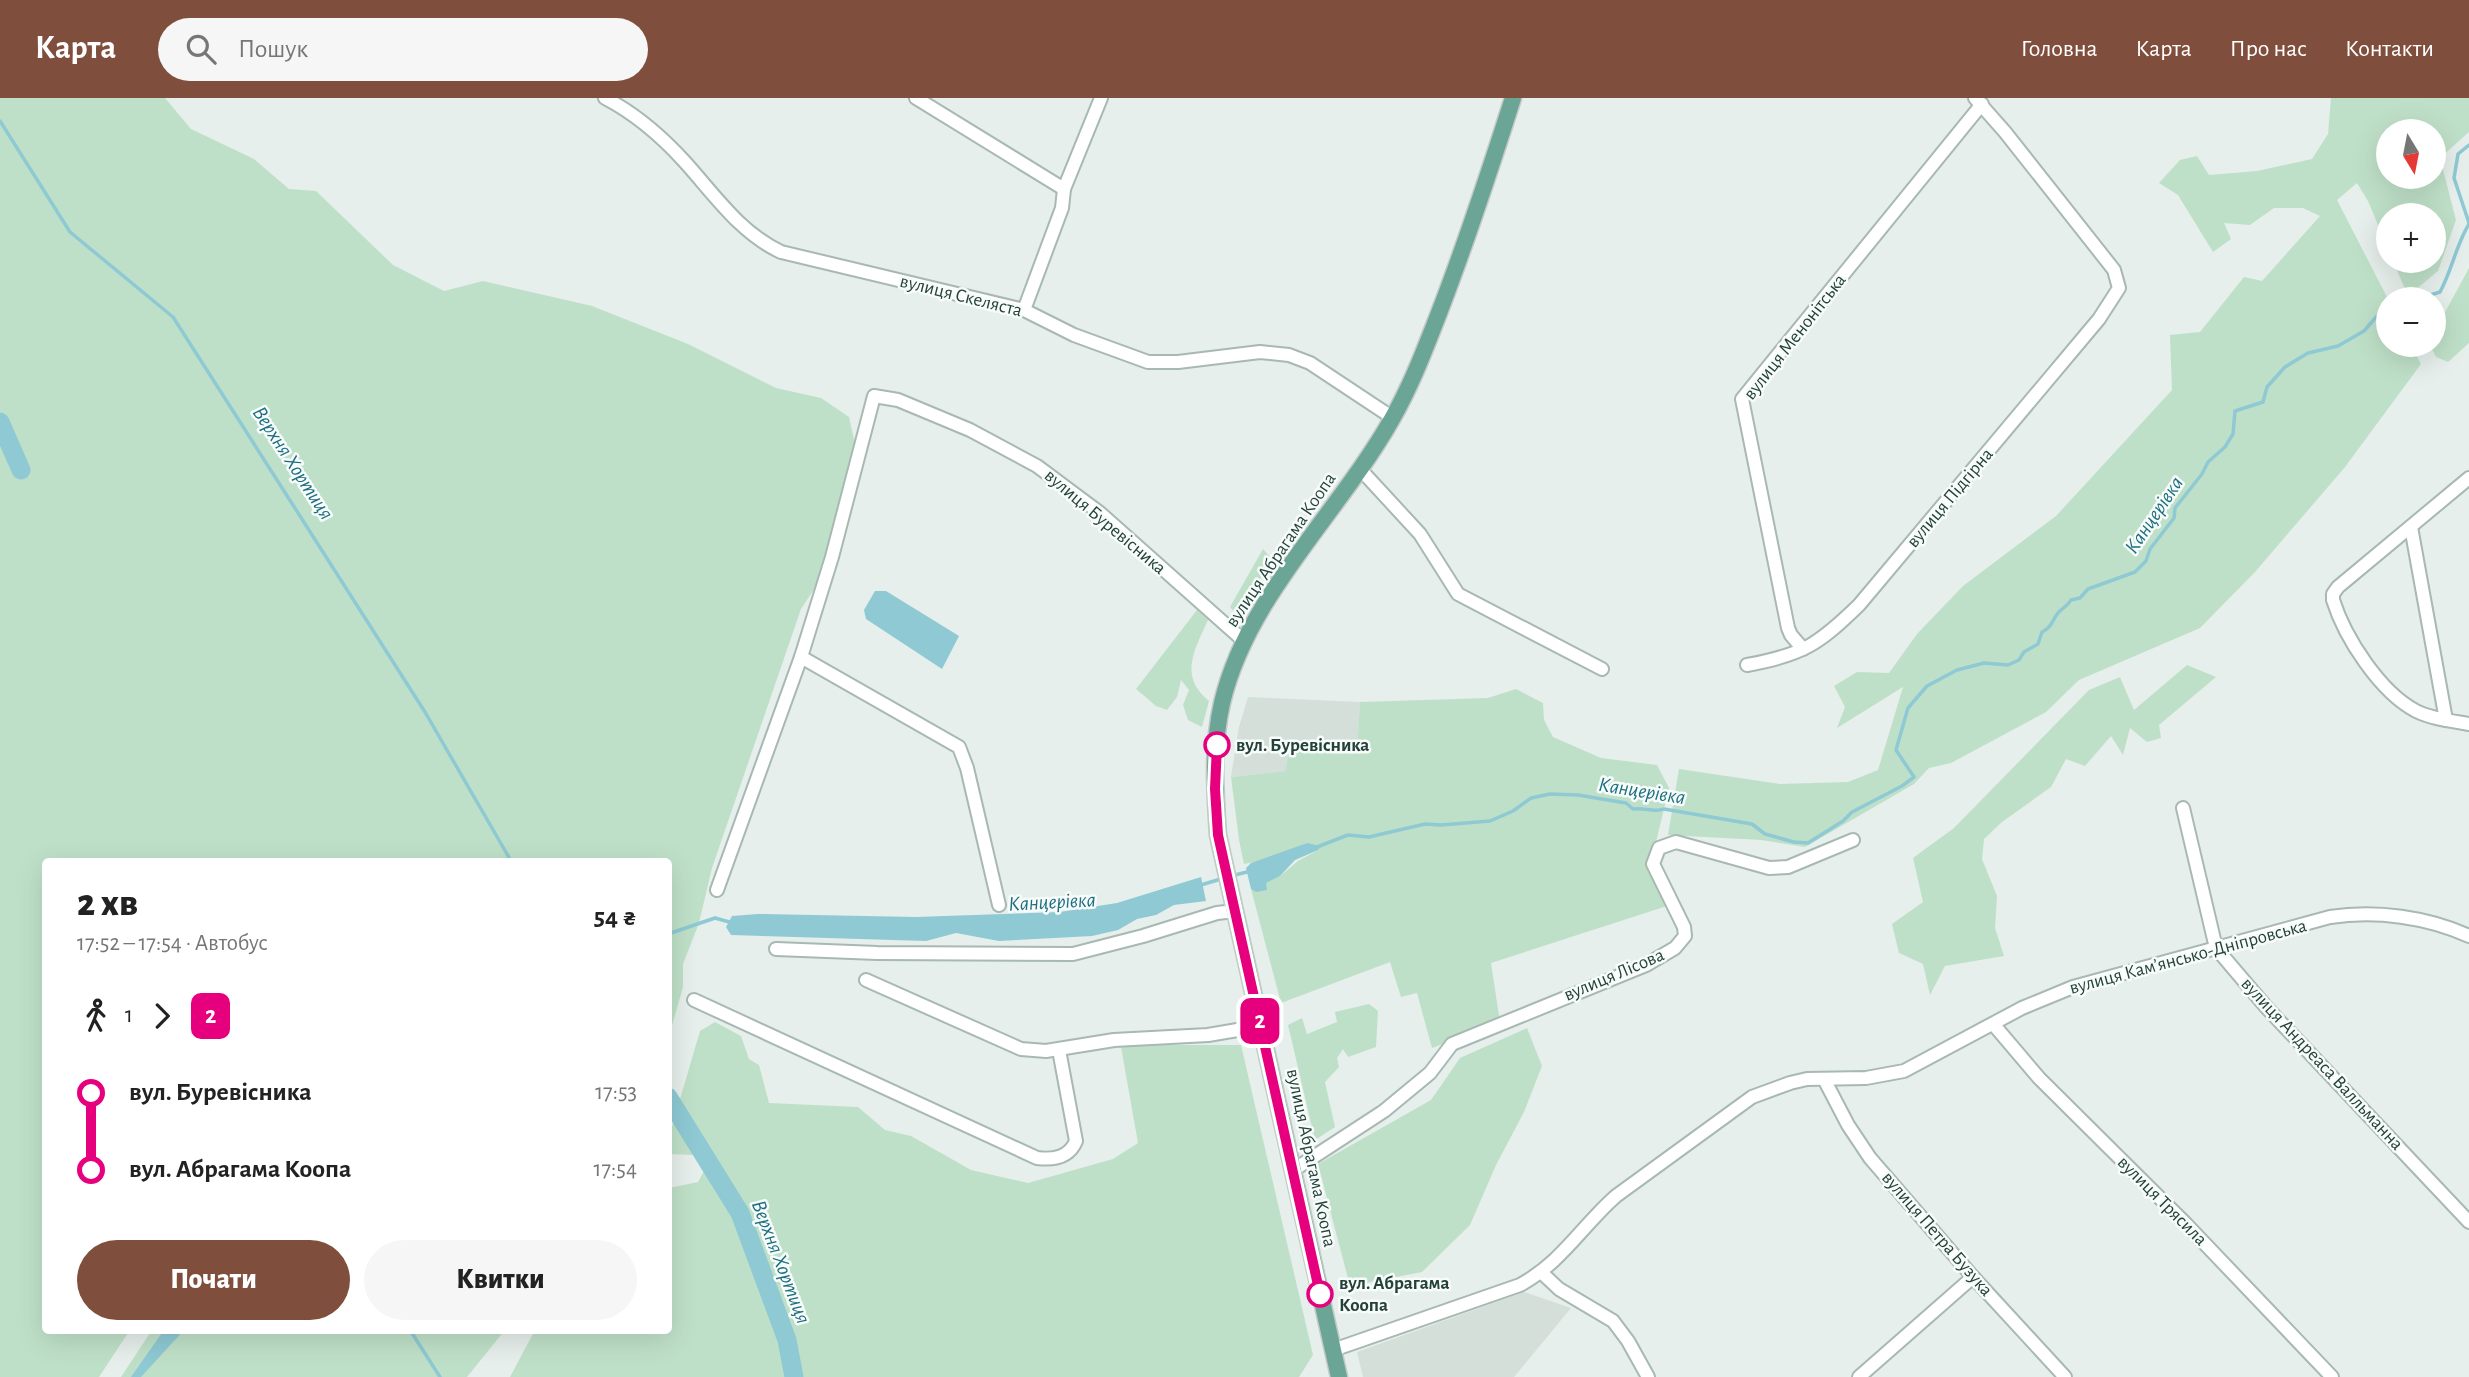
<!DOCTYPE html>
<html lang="uk">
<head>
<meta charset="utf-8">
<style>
	:root { --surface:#fff; --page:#f6f6f6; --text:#222; --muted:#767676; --accent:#804e3d }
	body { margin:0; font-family:"Alegreya Sans",sans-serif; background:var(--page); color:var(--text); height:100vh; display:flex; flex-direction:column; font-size:26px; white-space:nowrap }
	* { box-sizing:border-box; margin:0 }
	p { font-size:23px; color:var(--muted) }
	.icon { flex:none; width:38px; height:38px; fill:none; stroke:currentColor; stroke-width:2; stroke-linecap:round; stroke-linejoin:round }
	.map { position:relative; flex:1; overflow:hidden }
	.details { position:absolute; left:42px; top:760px; width:630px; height:476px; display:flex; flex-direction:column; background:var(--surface); border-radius:7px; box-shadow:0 7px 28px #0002 }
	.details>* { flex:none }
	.badge { padding:0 14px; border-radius:10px; font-size:24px; line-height:46px }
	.needle { width:46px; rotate:170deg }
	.controls { position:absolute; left:2376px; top:21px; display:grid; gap:14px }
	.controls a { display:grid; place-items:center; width:70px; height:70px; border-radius:50%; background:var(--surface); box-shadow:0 7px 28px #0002; font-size:35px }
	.map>.badge { position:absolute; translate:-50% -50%; box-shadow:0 0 0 4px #fff }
	.legs { display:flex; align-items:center; gap:10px; height:77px; padding:0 35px; font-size:23px }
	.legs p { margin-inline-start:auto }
	.summary { display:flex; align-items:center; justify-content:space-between; height:119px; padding:0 35px }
	h1 { font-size:38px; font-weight:800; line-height:52px }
	.primary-button { display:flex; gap:14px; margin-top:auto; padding:14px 35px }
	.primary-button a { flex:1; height:80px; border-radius:42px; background:var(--accent); color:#fff; font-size:28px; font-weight:800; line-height:80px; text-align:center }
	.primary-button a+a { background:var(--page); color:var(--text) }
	ul { padding:0 35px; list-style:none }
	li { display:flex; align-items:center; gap:24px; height:77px; font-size:26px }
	li i { display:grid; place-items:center; width:10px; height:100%; margin:0 9px; background:currentColor }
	li i::after { content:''; width:18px; height:18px; margin:-9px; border:5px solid; border-radius:50%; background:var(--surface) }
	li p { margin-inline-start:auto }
	li:first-child i { background:linear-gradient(#0000 50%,currentColor 0) }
	li:last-child i { background:linear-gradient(currentColor 50%,#0000 0) }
	header { display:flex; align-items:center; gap:42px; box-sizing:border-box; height:98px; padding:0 35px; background:var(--accent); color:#fff }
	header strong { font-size:33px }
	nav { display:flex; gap:38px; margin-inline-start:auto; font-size:24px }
	.search { width:490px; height:63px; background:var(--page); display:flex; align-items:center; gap:18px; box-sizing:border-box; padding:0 24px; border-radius:38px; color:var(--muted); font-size:26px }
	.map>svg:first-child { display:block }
	.built { fill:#d4dfda }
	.green { fill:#bfe0c8; fill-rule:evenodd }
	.water { fill:#8ec9d4 }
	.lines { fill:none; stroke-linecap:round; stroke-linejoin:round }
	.stream { stroke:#8ec9d4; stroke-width:3.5 }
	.river { stroke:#8ec9d4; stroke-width:19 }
	.minor-casing { stroke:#a8b8b2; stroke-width:16 }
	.major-casing { stroke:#c2cac8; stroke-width:19 }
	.minor { stroke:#fff; stroke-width:12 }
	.major { stroke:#6aa596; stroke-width:16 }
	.line-1-casing { stroke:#fff; stroke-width:16 }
	.line-1 { stroke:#e6007e; stroke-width:10 }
	.stop-1-dot { fill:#fff; stroke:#e6007e; stroke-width:3.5 }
	.labels { text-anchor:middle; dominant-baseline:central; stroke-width:5; stroke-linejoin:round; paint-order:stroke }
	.street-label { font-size:19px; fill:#24423a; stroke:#f7fbf9 }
	.stop-label { font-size:19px; font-weight:bold; fill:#24423a; stroke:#f7fbf9; text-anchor:start }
	.water-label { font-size:21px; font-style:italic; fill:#1c6f80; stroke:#f7fbf9 }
</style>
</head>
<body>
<header>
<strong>Карта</strong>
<div class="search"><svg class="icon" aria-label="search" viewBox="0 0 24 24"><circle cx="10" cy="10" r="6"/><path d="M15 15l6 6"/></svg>Пошук</div>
<nav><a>Головна</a><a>Карта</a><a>Про нас</a><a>Контакти</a></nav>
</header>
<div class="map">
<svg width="2469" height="1279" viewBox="0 0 2469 1279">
	<rect width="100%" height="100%" fill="#e6efeb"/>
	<g class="built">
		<polygon points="1248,599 1360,604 1357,651 1289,649 1287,673 1231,679 1239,629"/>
		<polygon points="1524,1194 1571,1210 1514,1279 1363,1279 1357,1254"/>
	</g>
	<g class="green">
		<polygon points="0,0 165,0 191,31 254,61 289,91 316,93 393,167 444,193 483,183 592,208 688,246 776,290 821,300 849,319 858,359 820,482 801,511 712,770 699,825 683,866 683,889 669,938 668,763 46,763 46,1232 130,1232 99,1279 0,1279"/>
		<path d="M2331,0H2469V34L2440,60L2456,122L2438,173L2408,198L2393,163H2434V117H2389V153L2368,103L2357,85L2337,102L2389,203V247H2411L2421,266L2345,369L2255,474L2200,530L2079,582L2046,614L1951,665L1929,670L1914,686L1805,749L1761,742L1668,737L1679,671L1780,686L1848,684L1878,672L1903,589L1837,630L1845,609L1834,588L1857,574L1889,575L1917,536L1963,488L2056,418L2172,292L2170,237L2200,234L2244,179L2262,183L2320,118L2303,110H2274L2250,127L2224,125L2231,141L2213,154L2178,97L2159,85L2180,62L2197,58L2209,77L2257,73L2312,61L2328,36ZM2389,33H2434V79H2389Z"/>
		<polygon points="2469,170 2469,245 2448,264 2436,259 2430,247 2434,247 2434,219 2443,218"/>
		<polygon points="1263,451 1271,460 1240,520 1230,509"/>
		<path d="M1197,512L1208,522C1195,551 1178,578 1209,603L1202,629L1188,622L1183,607L1189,592L1181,582L1177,599L1167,612L1156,608L1136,591Z"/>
		<polygon points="2187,567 2216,579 2159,627 2161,640 2147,644 2130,630 2123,657 2111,638 2085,668 2066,661 2051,689 2002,724 1984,741 1982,761 1997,798 1995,830 2004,858 1945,868 1930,897 1923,866 1899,855 1892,826 1923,804 1913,760 1954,730 2089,592 2120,579 2134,612"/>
		<polygon points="1516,591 1543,605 1544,622 1553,639 1601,660 1657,667 1669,690 1650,769 1667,808 1491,865 1500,924 1432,950 1417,895 1401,899 1390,864 1281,905 1251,791 1280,778 1298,763 1318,752 1307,745 1264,762 1244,766 1239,742 1231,679 1286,673 1289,649 1357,651 1360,604 1488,600"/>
		<polygon points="1369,906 1378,913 1376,949 1348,959 1343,951 1337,960 1339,969 1325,984 1335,1029 1315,1042 1288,927 1302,920 1307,936 1337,924 1335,914"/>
		<polygon points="715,924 741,938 749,961 759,967 769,1005 858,1009 885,1032 911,1038 971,1072 1028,1085 1113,1061 1138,1045 1121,949 1145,947 1241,947 1313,1257 1299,1279 510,1279 535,1232 668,1232 669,1090 698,1084 704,1073 694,1057 669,1056 669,1039 700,933"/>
		<polygon points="1527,930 1542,968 1524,1014 1496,1067 1470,1127 1422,1174 1350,1188 1318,1066 1431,1002 1460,960"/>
		<polygon points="152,1232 505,1232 467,1279 121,1279"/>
	</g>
	<g class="water">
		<polygon points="875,493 886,493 959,538 942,571 866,521 864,512"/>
		<polygon points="1307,745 1320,748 1318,752 1295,762 1280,778 1266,785 1267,792 1256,794 1251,791 1246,770 1251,765"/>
		<polygon points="1201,779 1206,803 1174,807 1156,817 1137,821 1118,832 1092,838 999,843 956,835 926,843 731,837 726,829 732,818 758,816 916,819 1060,814 1117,805"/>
		<polygon points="164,1232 184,1232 141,1279 131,1279"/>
	</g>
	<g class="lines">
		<g class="stream">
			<polyline points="0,23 70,134 173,219 425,614 511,763"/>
			<polyline points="2469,47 2458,56 2454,80 2469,125"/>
			<path d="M2418,201L2440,194C2452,172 2456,147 2469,126"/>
			<path d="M1317,749L1348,737L1369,739L1425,726L1441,727L1490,723L1513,713L1531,700L1550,696L1578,697L1626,705L1633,711C1644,709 1654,715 1664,711L1752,726L1765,736L1794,744L1808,745L1843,723L1852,714L1902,688L1914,679L1896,652L1908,610L1927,588L1957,572L1984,565L2008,567L2019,562L2024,554L2038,546L2042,534C2052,529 2051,524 2058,515C2062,510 2067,509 2071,502L2080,500L2088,491L2135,474L2146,463L2150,451L2174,420L2175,410L2202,376L2208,364L2225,349L2233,336L2235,313L2263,304L2267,289L2285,269L2308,255L2338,248L2364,233L2377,218L2389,212"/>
			<polyline points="1231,778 1251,773"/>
			<polyline points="1201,787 1224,780"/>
			<polyline points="668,836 715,820 733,825"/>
			<polyline points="410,1232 440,1279"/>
		</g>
		<g class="river">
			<polyline points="0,324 21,372"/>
			<polyline points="668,999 740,1115 787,1242 794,1279"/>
		</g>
		<defs>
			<g id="minor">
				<path d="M605,0C634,15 662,39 684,63C714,96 740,135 781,154L1024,212L1074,237L1148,264H1178L1260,254L1289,257L1310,265L1393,320"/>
				<polyline points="916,0 1064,91"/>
				<polyline points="1024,212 1062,110 1064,91 1101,0"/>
				<polyline points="1361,372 1420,436 1458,496 1602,571"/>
				<path d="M2469,380L2338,489L2333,496V502C2345,540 2380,594 2416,613C2432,621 2452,623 2469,626"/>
				<polyline points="2411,429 2446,622"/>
				<polyline points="1803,551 1791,537 1788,530 1742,301 1982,6"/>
				<polyline points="801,559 959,649 967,670 999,807"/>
				<path d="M1747,567C1803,557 1819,546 1859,507L2099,221L2119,190L2114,172L2005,34L1975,0"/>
				<polyline points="2183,710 2216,850 2267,910 2469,1124"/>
				<polyline points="717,792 801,559 832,459 874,298 898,302 970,332 1037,368 1100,415 1244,543"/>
				<polyline points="776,851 877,855 1073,856 1143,838 1217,815 1235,813"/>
				<polyline points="866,882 1021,951 1046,953 1114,942 1208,937 1261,928"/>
				<path d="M694,902L1037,1060C1053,1062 1069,1060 1076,1043L1059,952"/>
				<polyline points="1994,927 2039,980 2186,1126 2332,1279"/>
				<polyline points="1824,981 1848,1027 1870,1060 1973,1179 2065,1279"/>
				<polyline points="1292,1073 1384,1013 1430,975 1452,946 1646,867 1675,850 1685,838 1684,829 1653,766 1659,750 1676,744 1769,770 1788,769 1853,742"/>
				<polyline points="1542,1175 1559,1191 1613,1223 1628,1243 1648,1279"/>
				<path d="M1333,1252L1520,1187C1562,1164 1582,1128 1616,1098L1752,999L1790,985L1807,981L1866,980L1904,973L2022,910L2073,889L2330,819C2376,812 2427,819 2469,838"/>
				<polyline points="1859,1279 1973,1179"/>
			</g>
			<path id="major" d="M1339,1279L1218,737C1215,693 1212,649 1222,605C1247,498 1339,415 1392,321C1411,288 1425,251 1439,215C1466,145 1490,72 1513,0"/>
		</defs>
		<use href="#minor" class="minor-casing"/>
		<use href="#major" class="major-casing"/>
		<use href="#minor" class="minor"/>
		<use href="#major" class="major"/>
	</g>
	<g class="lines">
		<defs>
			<polyline id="line-1" points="1217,647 1215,691 1218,737 1320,1196"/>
		</defs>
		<use href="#line-1" class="line-1-casing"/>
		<use href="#line-1" class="line-1"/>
	</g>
	<g class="stop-1-dot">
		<circle cx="1217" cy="647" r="12"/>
		<circle cx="1320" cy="1196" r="12"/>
	</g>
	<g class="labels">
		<g class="street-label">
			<text transform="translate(961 198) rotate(14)">вулиця Скеляста</text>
			<text transform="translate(1795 239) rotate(-52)">вулиця Менонітська</text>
			<text transform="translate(1950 400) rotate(-50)">вулиця Підгірна</text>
			<text transform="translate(1105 424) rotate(40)">вулиця Буревісника</text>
			<text transform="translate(1281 452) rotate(-56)">вулиця Абрагама Коопа</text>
			<text transform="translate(2188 859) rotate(-15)">вулиця Кам’янсько-Дніпровська</text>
			<text transform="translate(1614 877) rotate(-23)">вулиця Лісова</text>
			<text transform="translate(2322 966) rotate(47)">вулиця Андреаса Валльманна</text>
			<text transform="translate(1311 1060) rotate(78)">вулиця Абрагама Коопа</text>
			<text transform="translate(2162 1103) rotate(45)">вулиця Трясила</text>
			<text transform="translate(1937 1136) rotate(49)">вулиця Петра Бузука</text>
		</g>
		<g class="stop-label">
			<text x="1236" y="647">вул. Буревісника</text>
			<text x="1339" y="1185">вул. Абрагама<tspan x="1339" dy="22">Коопа</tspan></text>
		</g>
		<g class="water-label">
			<text transform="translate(293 365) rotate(57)">Верхня Хортиця</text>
			<text transform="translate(2154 417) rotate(-56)">Канцерівка</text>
			<text transform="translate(1642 693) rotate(9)">Канцерівка</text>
			<text transform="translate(1052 804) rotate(-3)">Канцерівка</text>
			<text transform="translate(781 1164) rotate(69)">Верхня Хортиця</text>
		</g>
	</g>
</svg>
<div class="controls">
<a><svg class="needle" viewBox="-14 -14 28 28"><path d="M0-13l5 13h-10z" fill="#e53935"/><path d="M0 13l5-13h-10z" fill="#767676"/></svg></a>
<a>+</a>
<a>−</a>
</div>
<b class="badge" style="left:1260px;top:923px;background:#e6007e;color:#fff">2</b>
<section class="details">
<div class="summary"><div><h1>2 хв</h1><p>17:52 – 17:54 · Автобус</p></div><b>54 ₴</b></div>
<div class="legs"><svg class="icon" aria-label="walk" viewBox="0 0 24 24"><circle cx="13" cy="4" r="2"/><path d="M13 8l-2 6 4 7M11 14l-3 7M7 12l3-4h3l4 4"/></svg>1<svg class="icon" aria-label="forward" viewBox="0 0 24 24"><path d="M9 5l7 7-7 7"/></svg><b class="badge" style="background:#e6007e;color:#fff">2</b></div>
<ul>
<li><i style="color:#e6007e"></i><b>вул. Буревісника</b><p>17:53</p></li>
<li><i style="color:#e6007e"></i><b>вул. Абрагама Коопа</b><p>17:54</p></li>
</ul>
<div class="primary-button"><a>Почати</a><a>Квитки</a></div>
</section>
</div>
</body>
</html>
